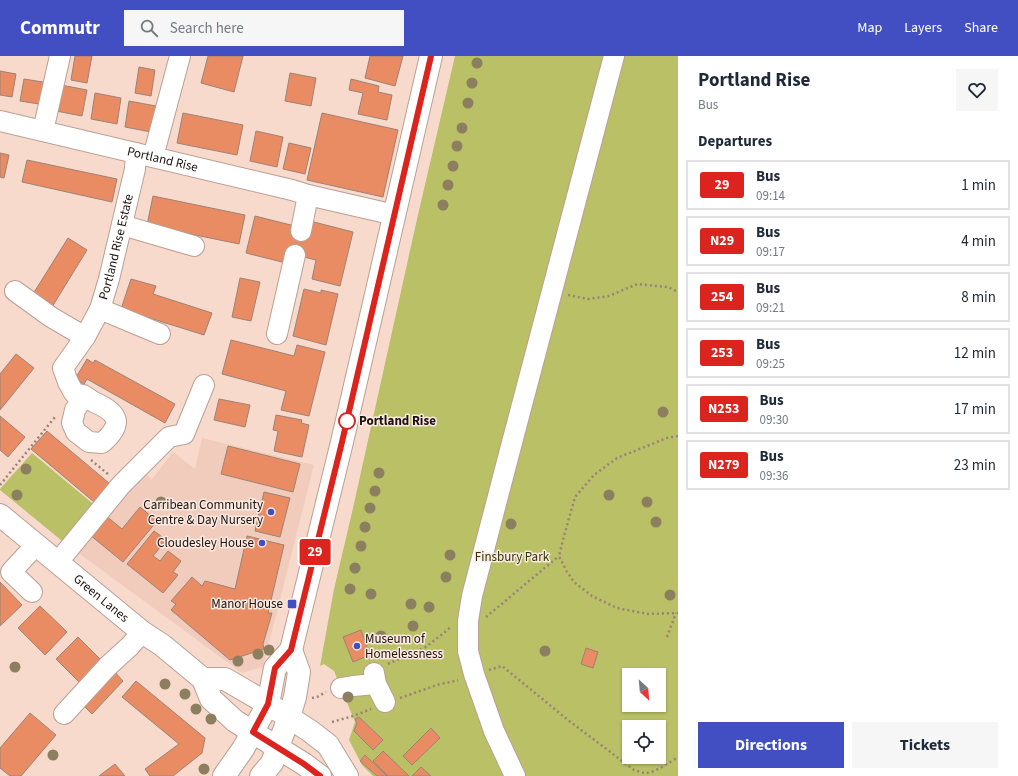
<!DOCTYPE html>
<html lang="en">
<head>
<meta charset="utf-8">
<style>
	:root { --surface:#fff; --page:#f6f6f7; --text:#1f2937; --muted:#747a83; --line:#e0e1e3; --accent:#414fc3 }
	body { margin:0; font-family:"Source Sans 3",sans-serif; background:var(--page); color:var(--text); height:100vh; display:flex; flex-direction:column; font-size:15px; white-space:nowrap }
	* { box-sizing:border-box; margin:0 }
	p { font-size:13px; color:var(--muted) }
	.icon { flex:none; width:22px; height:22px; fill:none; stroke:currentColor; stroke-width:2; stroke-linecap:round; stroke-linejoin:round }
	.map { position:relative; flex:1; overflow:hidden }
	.drawer { display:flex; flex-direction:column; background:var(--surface); width:340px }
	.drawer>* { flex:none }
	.badge { padding:0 8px; border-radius:3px; font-size:14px; line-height:26px }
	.needle { width:26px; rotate:154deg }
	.buttons { position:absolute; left:622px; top:612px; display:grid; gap:8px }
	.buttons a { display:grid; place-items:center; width:44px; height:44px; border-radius:0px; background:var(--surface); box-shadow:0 1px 3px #0004; font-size:20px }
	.map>.badge { position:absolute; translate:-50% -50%; box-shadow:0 0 0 2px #fff }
	h2 { padding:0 20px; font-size:15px; line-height:36px }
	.round { display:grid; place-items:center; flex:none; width:42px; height:42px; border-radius:0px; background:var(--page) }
	.overview { display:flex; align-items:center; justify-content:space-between; height:68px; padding:0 20px }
	h1 { font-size:19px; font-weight:700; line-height:30px }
	.cta { display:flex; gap:8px; margin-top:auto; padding:8px 20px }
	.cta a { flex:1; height:46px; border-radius:0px; background:var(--accent); color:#fff; font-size:16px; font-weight:700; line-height:46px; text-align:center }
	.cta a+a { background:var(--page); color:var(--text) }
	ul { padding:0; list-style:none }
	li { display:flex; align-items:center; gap:12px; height:50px; margin:0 8px 6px; padding:0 12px; border:2px solid var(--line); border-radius:0px }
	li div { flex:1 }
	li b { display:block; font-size:15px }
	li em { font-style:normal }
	li .badge { min-width:44px; font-weight:700; text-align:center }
	header { display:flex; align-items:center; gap:24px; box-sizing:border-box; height:56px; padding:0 20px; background:var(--accent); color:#fff }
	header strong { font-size:19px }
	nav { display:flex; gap:22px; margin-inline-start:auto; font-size:14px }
	.search { width:280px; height:36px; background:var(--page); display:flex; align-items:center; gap:10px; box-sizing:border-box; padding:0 14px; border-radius:0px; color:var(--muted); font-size:15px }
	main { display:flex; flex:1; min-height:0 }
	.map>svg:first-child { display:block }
	.built { fill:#f1ccbc }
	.green { fill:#bac066; fill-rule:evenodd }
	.building { fill:#e98c63; stroke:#9d8276 }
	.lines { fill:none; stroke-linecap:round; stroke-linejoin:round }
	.minor-casing { stroke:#bb9f93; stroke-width:22 }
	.major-casing { stroke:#bb9f93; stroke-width:24 }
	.highway-casing { stroke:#bb9f93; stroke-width:24 }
	.path { stroke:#978279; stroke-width:2.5; stroke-dasharray:2 3; stroke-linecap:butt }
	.minor { stroke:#fff; stroke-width:20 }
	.major { stroke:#fff; stroke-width:22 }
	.highway { stroke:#fff; stroke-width:22 }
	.tree { fill:#8b7f60 }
	.line-casing { stroke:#fff; stroke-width:9 }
	.line { stroke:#dc241f; stroke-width:6 }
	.stop-dot { fill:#fff; stroke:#dc241f; stroke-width:2 }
	.poi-dot { fill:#414fc3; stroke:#fceae2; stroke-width:1.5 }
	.labels { text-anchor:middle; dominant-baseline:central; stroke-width:3; stroke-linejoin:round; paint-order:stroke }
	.street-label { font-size:13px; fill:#1b110d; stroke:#fceae2 }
	.stop-label { font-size:13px; font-weight:bold; fill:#1b110d; stroke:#fceae2; text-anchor:start }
	.poi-label { font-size:13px; fill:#1b110d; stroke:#fceae2; text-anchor:end }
	.park-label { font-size:13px; fill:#323407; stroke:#fceae2 }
</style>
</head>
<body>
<header>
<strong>Commutr</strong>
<div class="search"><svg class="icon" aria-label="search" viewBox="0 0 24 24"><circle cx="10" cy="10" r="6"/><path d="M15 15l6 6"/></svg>Search here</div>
<nav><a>Map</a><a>Layers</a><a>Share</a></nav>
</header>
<main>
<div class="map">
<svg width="678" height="720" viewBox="0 0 678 720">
	<rect width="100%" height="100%" fill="#f8dacd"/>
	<polygon class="built" points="202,382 314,409 263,611 242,617 73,493 139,414 152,423 173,396 195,413"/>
	<g class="green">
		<path d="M455,0H678V720H373L362,709L349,684L355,666L334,615L324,608L320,610L334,533L353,452L417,163ZM629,619H659V649H629ZM629,671H659V701H629Z"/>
		<polygon points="32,397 98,452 67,489 0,434 0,433"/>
	</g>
	<g class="building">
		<polygon points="75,0 92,0 87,27 71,24"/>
		<polygon points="208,0 243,0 234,36 201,27"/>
		<polygon points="370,0 403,0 395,30 365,22"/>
		<polygon points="139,11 155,14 151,40 135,37"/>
		<polygon points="0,15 16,18 12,41 0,39"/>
		<polygon points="290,17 316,22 311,50 285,45"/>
		<polygon points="24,23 49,27 45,49 20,45"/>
		<polygon points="351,23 379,30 378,36 392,39 387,64 358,58 363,37 349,34"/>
		<polygon points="61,29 87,34 82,60 56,55"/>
		<polygon points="95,37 121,42 117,68 91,63"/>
		<polygon points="129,45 156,50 151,76 125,71"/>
		<polygon points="183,57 243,69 237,99 177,87"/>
		<polygon points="322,57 398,74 383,141 307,124"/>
		<polygon points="256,75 283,81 277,111 250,105"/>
		<polygon points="289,87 311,92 305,118 283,113"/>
		<polygon points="0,97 9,99 4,122 0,121"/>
		<polygon points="27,104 117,123 112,146 22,126"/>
		<polygon points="153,140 245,159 239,188 147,169"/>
		<polygon points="255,160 295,170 310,165 353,176 340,230 312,223 316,204 288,197 286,207 246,197"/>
		<polygon points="68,182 87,194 52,251 33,238"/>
		<polygon points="240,222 260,226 251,265 232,261"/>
		<polygon points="131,223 156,230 153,238 212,257 204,279 121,253"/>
		<polygon points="304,233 321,237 321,234 338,238 326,289 293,280"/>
		<polygon points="231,284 294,300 297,289 325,296 309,360 281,354 286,335 222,318"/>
		<polygon points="16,298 34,312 0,354 0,318"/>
		<polygon points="87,303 93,307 95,304 175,348 165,367 87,323 84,328 75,323"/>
		<polygon points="219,343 250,349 245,371 214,364"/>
		<polygon points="276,359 302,364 301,367 309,369 302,401 274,395 278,375 273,374"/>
		<polygon points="0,360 25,381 8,401 0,394"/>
		<polygon points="47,375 116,433 100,451 31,393"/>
		<polygon points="228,390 300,408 293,436 221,418"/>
		<polygon points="264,436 290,442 280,481 255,475"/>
		<polygon points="140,451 157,465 123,506 90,479 105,459 122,473"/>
		<polygon points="154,475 166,484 153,500 160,505 168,495 181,505 173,516 178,519 163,537 127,508"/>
		<polygon points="247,480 284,489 268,557 272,557 263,588 264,593 230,604 171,554 176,548 171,545 192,521 202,530 205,525 235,533"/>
		<polygon points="0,526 22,549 0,570"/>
		<polygon points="40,550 67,576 45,599 18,572"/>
		<polygon points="361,574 370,599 353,606 343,581"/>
		<polygon points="78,581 104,607 82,629 56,603"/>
		<polygon points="586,592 598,596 593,612 581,608"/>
		<polygon points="113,614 123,625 92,658 81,647"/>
		<polygon points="136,625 205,682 202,697 173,720 150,720 145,713 179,688 122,641"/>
		<polygon points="30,657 56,679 21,720 10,720 0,712 0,692"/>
		<polygon points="359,661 383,684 373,694 354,675 357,667 355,663"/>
		<polygon points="431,672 440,682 412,709 403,700"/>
		<polygon points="383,695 409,720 388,720 373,705"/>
		<polygon points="365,699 387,720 377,720 360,705"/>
		<polygon points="115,708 125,720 99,720"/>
		<polygon points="421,711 431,720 412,720"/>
	</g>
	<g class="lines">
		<defs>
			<g id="minor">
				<path id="s1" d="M0,65L292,134L308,139L395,159"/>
				<polyline points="43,75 60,0"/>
				<polyline points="153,101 180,0"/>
				<polyline points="122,169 194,190"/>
				<polyline points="301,175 308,139"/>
				<polyline points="15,235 51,261 85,281"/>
				<polyline points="100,253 160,278"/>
				<polyline points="277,278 295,199"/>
				<path id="s2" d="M84,340L75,354L72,367L76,376L89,386L102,387C124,368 119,357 94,346C90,344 87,341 83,339C80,338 77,338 74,337L68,326L63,312L85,281L100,253L109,223L135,113L136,97"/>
				<polyline points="58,506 121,429 169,381 184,378 204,329"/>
				<polyline points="32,536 11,516 36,489"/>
				<polyline points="374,617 376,628 385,646"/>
				<polyline points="341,632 353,630 376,628"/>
				<polyline points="64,658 108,610 130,590 142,576"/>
				<polyline points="515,720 494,675 474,618 468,595 468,565 472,540 509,398 614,0"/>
			</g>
			<g id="major">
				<path id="s3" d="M0,459L142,576L162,589L203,623L211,643L235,665L304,708L320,720"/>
				<polyline points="203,623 225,623 268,648 310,675 328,689 347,720"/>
			</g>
			<g id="highway">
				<polyline points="224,720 243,693 268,648 275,612 291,594 342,386 431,0"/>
				<polyline points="261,720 272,707 289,661 295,641 299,616 291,594"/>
			</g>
		</defs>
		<use href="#minor" class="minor-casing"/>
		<use href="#major" class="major-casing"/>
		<use href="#highway" class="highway-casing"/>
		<g class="path">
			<polyline points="568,239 588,243 609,240 637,228 668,231 678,236"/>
			<polyline points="678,380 667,382 617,402 594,419 575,441 564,480 559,500 567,516 574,526 592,540 617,552 648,558 678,557"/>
			<polyline points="91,404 109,419"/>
			<polyline points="0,429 55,361"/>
			<polyline points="486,561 559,500"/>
			<polyline points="667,581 676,557"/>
			<polyline points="388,608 426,591 451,571"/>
			<path d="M489,614L502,610L568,664L634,714C638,715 642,717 646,717C656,716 670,706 678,701"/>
			<polyline points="312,642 317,641 326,636"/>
			<polyline points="400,642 440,628 451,626 458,624"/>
			<polyline points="332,666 353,660 371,653"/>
		</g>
		<use href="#minor" class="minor"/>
		<use href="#major" class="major"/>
		<use href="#highway" class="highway"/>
	</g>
	<g class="tree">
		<circle cx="477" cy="7" r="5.5"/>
		<circle cx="472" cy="27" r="5.5"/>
		<circle cx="468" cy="47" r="5.5"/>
		<circle cx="462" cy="72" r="5.5"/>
		<circle cx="457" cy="90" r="5.5"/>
		<circle cx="453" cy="110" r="5.5"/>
		<circle cx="448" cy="129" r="5.5"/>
		<circle cx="443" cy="149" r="5.5"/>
		<circle cx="663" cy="356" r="5.5"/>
		<circle cx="26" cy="413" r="5.5"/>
		<circle cx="379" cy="417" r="5.5"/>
		<circle cx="375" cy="435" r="5.5"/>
		<circle cx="17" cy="439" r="5.5"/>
		<circle cx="609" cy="439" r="5.5"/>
		<circle cx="161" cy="446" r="5.5"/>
		<circle cx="647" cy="446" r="5.5"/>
		<circle cx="370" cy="452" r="5.5"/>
		<circle cx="656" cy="466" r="5.5"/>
		<circle cx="511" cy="468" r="5.5"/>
		<circle cx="365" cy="471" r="5.5"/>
		<circle cx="361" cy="490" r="5.5"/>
		<circle cx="450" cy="499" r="5.5"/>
		<circle cx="355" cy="512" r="5.5"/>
		<circle cx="446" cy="521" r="5.5"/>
		<circle cx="350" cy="533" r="5.5"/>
		<circle cx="371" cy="538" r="5.5"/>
		<circle cx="670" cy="539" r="5.5"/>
		<circle cx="411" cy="548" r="5.5"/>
		<circle cx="429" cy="551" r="5.5"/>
		<circle cx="413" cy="570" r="5.5"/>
		<circle cx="381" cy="580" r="5.5"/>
		<circle cx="269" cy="594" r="5.5"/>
		<circle cx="545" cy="595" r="5.5"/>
		<circle cx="258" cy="598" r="5.5"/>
		<circle cx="238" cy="605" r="5.5"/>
		<circle cx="15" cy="611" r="5.5"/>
		<circle cx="165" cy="628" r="5.5"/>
		<circle cx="185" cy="638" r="5.5"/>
		<circle cx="348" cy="641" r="5.5"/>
		<circle cx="196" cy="653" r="5.5"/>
		<circle cx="211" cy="663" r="5.5"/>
		<circle cx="53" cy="699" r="5.5"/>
		<circle cx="204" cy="713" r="5.5"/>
	</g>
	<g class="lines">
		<defs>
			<polyline id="line" points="320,720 304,708 253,676 268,648 275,612 291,594 342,386 431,0"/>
		</defs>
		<use href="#line" class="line-casing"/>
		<use href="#line" class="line"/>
	</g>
	<circle class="stop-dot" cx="347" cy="365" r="8"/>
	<g class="poi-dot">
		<circle cx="271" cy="456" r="4"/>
		<circle cx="262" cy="487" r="4"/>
		<rect x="287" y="543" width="10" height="10" rx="2"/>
		<circle cx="357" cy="590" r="4"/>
	</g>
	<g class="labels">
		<g class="street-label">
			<text stroke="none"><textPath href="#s1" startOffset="167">Portland Rise</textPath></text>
			<text stroke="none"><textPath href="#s2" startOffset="310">Portland Rise Estate</textPath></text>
			<text stroke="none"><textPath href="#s3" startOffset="131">Green Lanes</textPath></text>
		</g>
		<g class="stop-label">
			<text x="359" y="365">Portland Rise</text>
		</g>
		<g class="poi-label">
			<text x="263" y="449">Carribean Community<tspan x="263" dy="15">Centre &amp; Day Nursery</tspan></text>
			<text x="254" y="487">Cloudesley House</text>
			<text x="283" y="548">Manor House</text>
			<text x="365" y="583" text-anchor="start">Museum of<tspan x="365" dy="15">Homelessness</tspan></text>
		</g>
		<g class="park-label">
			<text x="512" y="501">Finsbury Park</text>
		</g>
	</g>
</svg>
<div class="buttons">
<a><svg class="needle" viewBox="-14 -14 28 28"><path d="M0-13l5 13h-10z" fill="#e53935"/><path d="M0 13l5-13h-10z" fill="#747a83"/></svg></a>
<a><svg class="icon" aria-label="locate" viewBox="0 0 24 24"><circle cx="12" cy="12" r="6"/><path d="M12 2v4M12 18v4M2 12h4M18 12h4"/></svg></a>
</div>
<b class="badge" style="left:315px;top:496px;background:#dc241f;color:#fff">29</b>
</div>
<section class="drawer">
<div class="overview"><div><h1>Portland Rise</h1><p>Bus</p></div><a class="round"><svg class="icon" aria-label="heart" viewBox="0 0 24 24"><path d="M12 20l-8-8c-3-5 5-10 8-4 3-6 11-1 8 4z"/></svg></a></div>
<h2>Departures</h2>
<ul>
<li><span class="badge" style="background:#dc241f;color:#fff">29</span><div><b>Bus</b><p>09:14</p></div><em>1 min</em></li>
<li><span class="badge" style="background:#dc241f;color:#fff">N29</span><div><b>Bus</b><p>09:17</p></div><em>4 min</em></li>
<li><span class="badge" style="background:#dc241f;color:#fff">254</span><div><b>Bus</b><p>09:21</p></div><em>8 min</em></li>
<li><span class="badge" style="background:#dc241f;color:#fff">253</span><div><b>Bus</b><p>09:25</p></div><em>12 min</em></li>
<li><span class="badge" style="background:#dc241f;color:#fff">N253</span><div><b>Bus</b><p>09:30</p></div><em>17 min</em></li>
<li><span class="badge" style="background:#dc241f;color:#fff">N279</span><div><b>Bus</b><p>09:36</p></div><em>23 min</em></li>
</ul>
<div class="cta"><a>Directions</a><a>Tickets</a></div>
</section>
</main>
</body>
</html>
